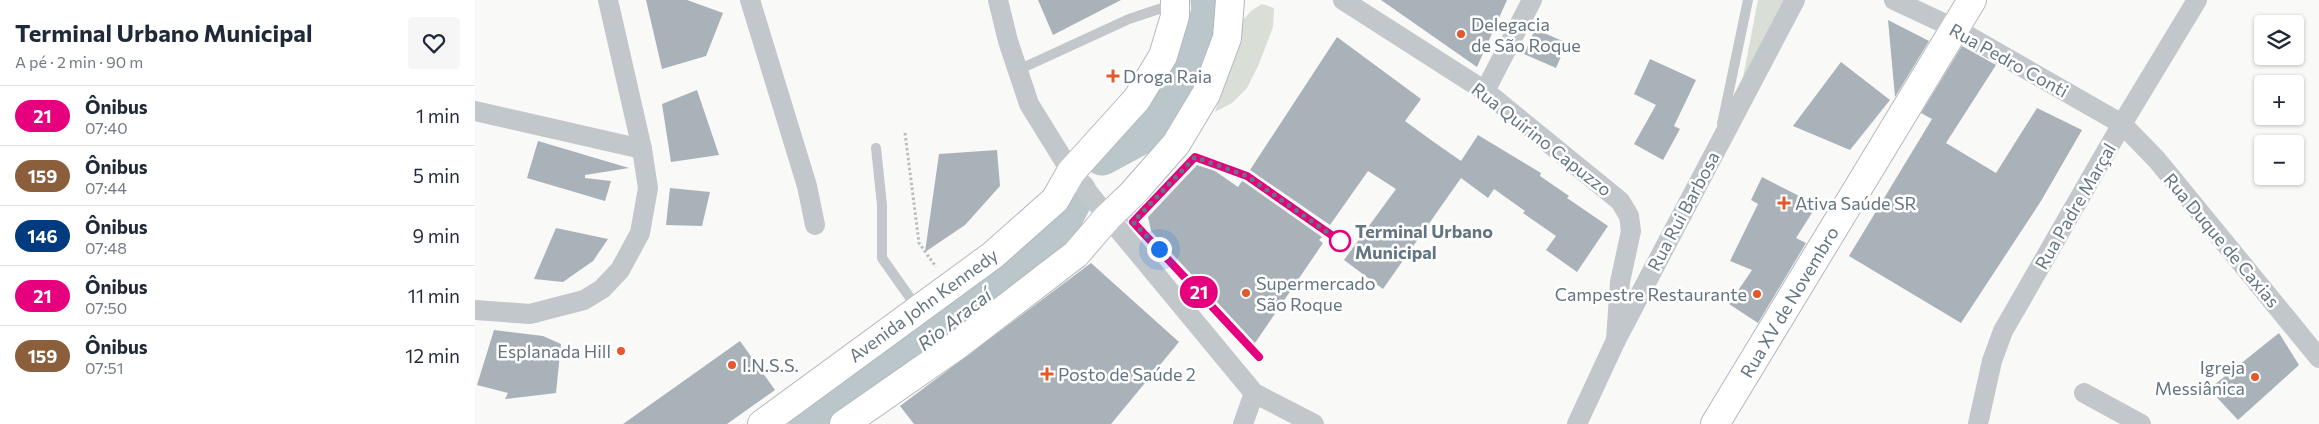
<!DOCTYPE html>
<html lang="pt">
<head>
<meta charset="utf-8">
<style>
	:root { --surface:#fff; --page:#f6f6f7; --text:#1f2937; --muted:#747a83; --line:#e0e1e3 }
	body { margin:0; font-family:Commissioner,sans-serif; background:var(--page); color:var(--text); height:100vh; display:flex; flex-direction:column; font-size:19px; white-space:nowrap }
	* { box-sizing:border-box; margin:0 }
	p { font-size:16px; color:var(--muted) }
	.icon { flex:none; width:28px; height:28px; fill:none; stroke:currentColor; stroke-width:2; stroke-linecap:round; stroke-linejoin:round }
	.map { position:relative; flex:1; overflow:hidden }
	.panel { display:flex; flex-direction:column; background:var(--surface); width:475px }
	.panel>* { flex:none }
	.badge { padding:0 10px; border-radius:16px; font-size:18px; line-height:32px }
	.tools { position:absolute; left:1779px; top:15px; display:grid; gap:10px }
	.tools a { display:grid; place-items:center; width:50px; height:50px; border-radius:5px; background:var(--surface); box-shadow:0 1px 4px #0004; font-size:25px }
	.you { position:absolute; width:25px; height:25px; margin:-12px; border:4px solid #fff; border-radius:50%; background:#1a73e8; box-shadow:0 0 0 8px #1a73e833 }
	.map>.badge { position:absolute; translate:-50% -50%; box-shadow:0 0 0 2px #fff }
	.round { display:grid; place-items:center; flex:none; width:52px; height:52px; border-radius:5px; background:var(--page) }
	.headline { display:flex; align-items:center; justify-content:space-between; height:85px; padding:0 15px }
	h1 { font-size:24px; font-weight:700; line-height:38px }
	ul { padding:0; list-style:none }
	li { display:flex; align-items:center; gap:15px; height:60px; padding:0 15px; border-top:1px solid var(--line) }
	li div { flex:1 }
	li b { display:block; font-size:19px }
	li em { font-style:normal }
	li .badge { min-width:55px; font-weight:700; text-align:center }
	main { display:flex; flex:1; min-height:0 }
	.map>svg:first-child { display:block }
	.green { fill:#d9ded6 }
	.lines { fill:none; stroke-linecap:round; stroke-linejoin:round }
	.river { stroke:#bac6ca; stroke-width:39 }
	.building { fill:#a9b2b8 }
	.secondary-casing { stroke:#b2b9be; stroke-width:30 }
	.path { stroke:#babec1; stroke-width:3; stroke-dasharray:2.5 2.5; stroke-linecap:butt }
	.service { stroke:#c2c7cb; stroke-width:10 }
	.minor { stroke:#c2c7cb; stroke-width:20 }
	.secondary { stroke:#fff; stroke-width:28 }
	.line-casing { stroke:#fff; stroke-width:11 }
	.line { stroke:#e6007e; stroke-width:8 }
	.walk { stroke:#647582; stroke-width:5; stroke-dasharray:0 9 }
	.poi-dot { fill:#e5582b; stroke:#fff; stroke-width:2 }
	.stop-dot { fill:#fff; stroke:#e6007e; stroke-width:2.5 }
	.labels { text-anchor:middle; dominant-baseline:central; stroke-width:5; stroke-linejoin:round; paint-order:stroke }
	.poi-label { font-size:18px; fill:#647582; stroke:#fff; text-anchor:start }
	.street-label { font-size:18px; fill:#647582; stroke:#fff }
	.stop-label { font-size:18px; font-weight:bold; fill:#647582; stroke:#fff; text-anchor:start }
	.water-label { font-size:19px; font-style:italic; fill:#5f747c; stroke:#fff }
</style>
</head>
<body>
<main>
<section class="panel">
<div class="headline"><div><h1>Terminal Urbano Municipal</h1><p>A pé · 2 min · 90 m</p></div><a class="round"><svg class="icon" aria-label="heart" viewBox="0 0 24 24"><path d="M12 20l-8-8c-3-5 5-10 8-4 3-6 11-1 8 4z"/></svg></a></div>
<ul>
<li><span class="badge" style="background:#e6007e;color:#fff">21</span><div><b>Ônibus</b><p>07:40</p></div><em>1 min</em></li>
<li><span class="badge" style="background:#8b5e3c;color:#fff">159</span><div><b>Ônibus</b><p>07:44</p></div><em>5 min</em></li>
<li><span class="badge" style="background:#003b80;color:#fff">146</span><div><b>Ônibus</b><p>07:48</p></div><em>9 min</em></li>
<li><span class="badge" style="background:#e6007e;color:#fff">21</span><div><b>Ônibus</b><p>07:50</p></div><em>11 min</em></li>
<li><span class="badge" style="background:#8b5e3c;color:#fff">159</span><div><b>Ônibus</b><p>07:51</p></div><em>12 min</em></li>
</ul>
</section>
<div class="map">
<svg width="1844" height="424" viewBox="0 0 1844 424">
	<rect width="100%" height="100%" fill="#f9f9f7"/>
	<g class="green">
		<polygon points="1283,0 1310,0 1265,93"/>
		<polygon points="787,4 799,8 798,27 784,64 772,88 757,103 740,112 759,54 765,23 776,11"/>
	</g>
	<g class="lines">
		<g class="river">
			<polyline points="627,156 679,128 716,72 736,12 735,0"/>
			<polyline points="333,424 462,334 576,241 602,192"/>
		</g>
	</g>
	<g class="building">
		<polygon points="171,0 212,0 248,13 231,56 187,69"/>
		<polygon points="563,0 646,0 578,35"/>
		<polygon points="906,0 1032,0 1002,67"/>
		<polygon points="1413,20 1454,41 1420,97"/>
		<polygon points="1060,29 1092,43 1081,68 1049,54"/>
		<polygon points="862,37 946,99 930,121 956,140 986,161 1003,135 1066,173 1065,176 1094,196 1092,198 1133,226 1102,272 1071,250 1081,236 1048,213 1050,211 1019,189 1013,198 986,178 908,289 869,260 921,189 893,171 855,225 775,170"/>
		<polygon points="1487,46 1521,65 1471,143 1521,173 1562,108 1607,130 1566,201 1486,323 1374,256 1457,119 1446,113"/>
		<polygon points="1175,59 1221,80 1199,126 1205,129 1188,160 1159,144 1181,105 1159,94"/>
		<polygon points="1366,62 1415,100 1375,150 1318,126"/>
		<polygon points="222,90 244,155 196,162 187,104"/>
		<polygon points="63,141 154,168 110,175 110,178 136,181 130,201 52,178"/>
		<polygon points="522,150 525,186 490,225 450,252 464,154"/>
		<polygon points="722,165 740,171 763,187 767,181 769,182 847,237 844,240 848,243 780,343 676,231 673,217"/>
		<polygon points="1287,177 1342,205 1321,238 1331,243 1283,323 1254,304 1277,270 1255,261 1283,204 1276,200"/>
		<polygon points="195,188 235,192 227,226 191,225"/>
		<polygon points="81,228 133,239 118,261 88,282 59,279"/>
		<polygon points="616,263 704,342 636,424 439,424 425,406"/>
		<polygon points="19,330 68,336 86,344 81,393 30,399 33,393 2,385"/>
		<polygon points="1804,333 1824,365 1763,420 1734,389"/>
		<polygon points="265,341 300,390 252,424 148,424"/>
	</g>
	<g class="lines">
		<defs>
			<g id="secondary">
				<polyline points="287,424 518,255 580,200 596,172 662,99 688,56 700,16 700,0"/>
				<polyline points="369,424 484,344 601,254 632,218 658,193 701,144 731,94 752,38 755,0"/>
				<polyline points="1240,424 1497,0"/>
			</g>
		</defs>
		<use href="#secondary" class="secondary-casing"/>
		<polyline class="path" points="430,133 444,243 461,267"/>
		<g class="service">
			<polyline points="543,70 654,19 699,4"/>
			<polyline points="1247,124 1273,0"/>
			<polyline points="401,148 407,205 407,258 443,309"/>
			<polyline points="654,217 784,357"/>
			<polyline points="658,222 720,157 772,176 865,241"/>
		</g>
		<g class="minor">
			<polyline points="275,0 332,186 340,225"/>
			<polyline points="523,0 533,41 554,104 596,172 779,393 839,424"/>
			<polyline points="868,0 1010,91 1145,201 1154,216 1156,231 1145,282 1141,340"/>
			<polyline points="1419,0 1481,29 1647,124 1682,160 1844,358"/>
			<polyline points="1010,91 1057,0"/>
			<polyline points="0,111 167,149"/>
			<polyline points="0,310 55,314 109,300 127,289 145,270 165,233 173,188 167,149 133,0"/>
			<polyline points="1609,393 1666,424"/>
			<polyline points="768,424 779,393"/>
			<polyline points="1102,424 1141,340 1320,0"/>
			<polyline points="1503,424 1517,361 1528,331 1647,124 1722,0"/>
		</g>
		<use href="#secondary" class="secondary"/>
	</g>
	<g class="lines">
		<defs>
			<polyline id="line" points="784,357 658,222 720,157 772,176 865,241"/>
		</defs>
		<use href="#line" class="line-casing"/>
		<use href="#line" class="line"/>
		<polyline class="walk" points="684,249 658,222 720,157 772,176 865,241"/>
	</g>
	<g class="poi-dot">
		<circle cx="986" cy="34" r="5"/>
		<path d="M635.5 68.5h5v5h5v5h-5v5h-5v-5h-5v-5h5z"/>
		<path d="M1306.5 195.5h5v5h5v5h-5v5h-5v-5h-5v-5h5z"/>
		<circle cx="771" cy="293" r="5"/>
		<circle cx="1282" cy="294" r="5"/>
		<circle cx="146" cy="351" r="5"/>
		<circle cx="257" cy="365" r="5"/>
		<path d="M569.5 366.5h5v5h5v5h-5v5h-5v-5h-5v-5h5z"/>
		<circle cx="1780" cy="377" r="5"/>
	</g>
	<circle class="stop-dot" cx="865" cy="241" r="10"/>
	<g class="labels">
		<g class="poi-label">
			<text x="996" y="24">Delegacia<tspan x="996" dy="21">de São Roque</tspan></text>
			<text x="648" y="76">Droga Raia</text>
			<text x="1320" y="203">Ativa Saúde SR</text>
			<text x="781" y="283">Supermercado<tspan x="781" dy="21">São Roque</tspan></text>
			<text x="1272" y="294" text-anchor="end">Campestre Restaurante</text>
			<text x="136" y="351" text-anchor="end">Esplanada Hill</text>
			<text x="267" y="365">I.N.S.S.</text>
			<text x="1770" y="367" text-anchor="end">Igreja<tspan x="1770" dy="21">Messiânica</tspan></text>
			<text x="583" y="374">Posto de Saúde 2</text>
		</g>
		<g class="street-label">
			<text transform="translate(1534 60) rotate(29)">Rua Pedro Conti</text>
			<text transform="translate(1067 139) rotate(38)">Rua Quirino Capuzzo</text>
			<text transform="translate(1600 206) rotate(-60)">Rua Padre Marçal</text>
			<text transform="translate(1208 211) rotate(-62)">Rua Rui Barbosa</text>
			<text transform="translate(1747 240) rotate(50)">Rua Duque de Caxias</text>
			<text transform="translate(1314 302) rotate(-59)">Rua XV de Novembro</text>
			<text transform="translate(448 305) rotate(-36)">Avenida John Kennedy</text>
		</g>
		<g class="stop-label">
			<text x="880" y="231">Terminal Urbano<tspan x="880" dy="21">Municipal</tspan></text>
		</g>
		<g class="water-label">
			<text transform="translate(479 319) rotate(-38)">Rio Aracaí</text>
		</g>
	</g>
</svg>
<div class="tools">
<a><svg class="icon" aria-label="layers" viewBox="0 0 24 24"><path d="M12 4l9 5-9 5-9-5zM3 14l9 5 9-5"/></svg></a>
<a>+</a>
<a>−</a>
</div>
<div class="you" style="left:684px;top:249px"></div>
<b class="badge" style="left:724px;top:292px;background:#e6007e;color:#fff">21</b>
</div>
</main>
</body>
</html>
